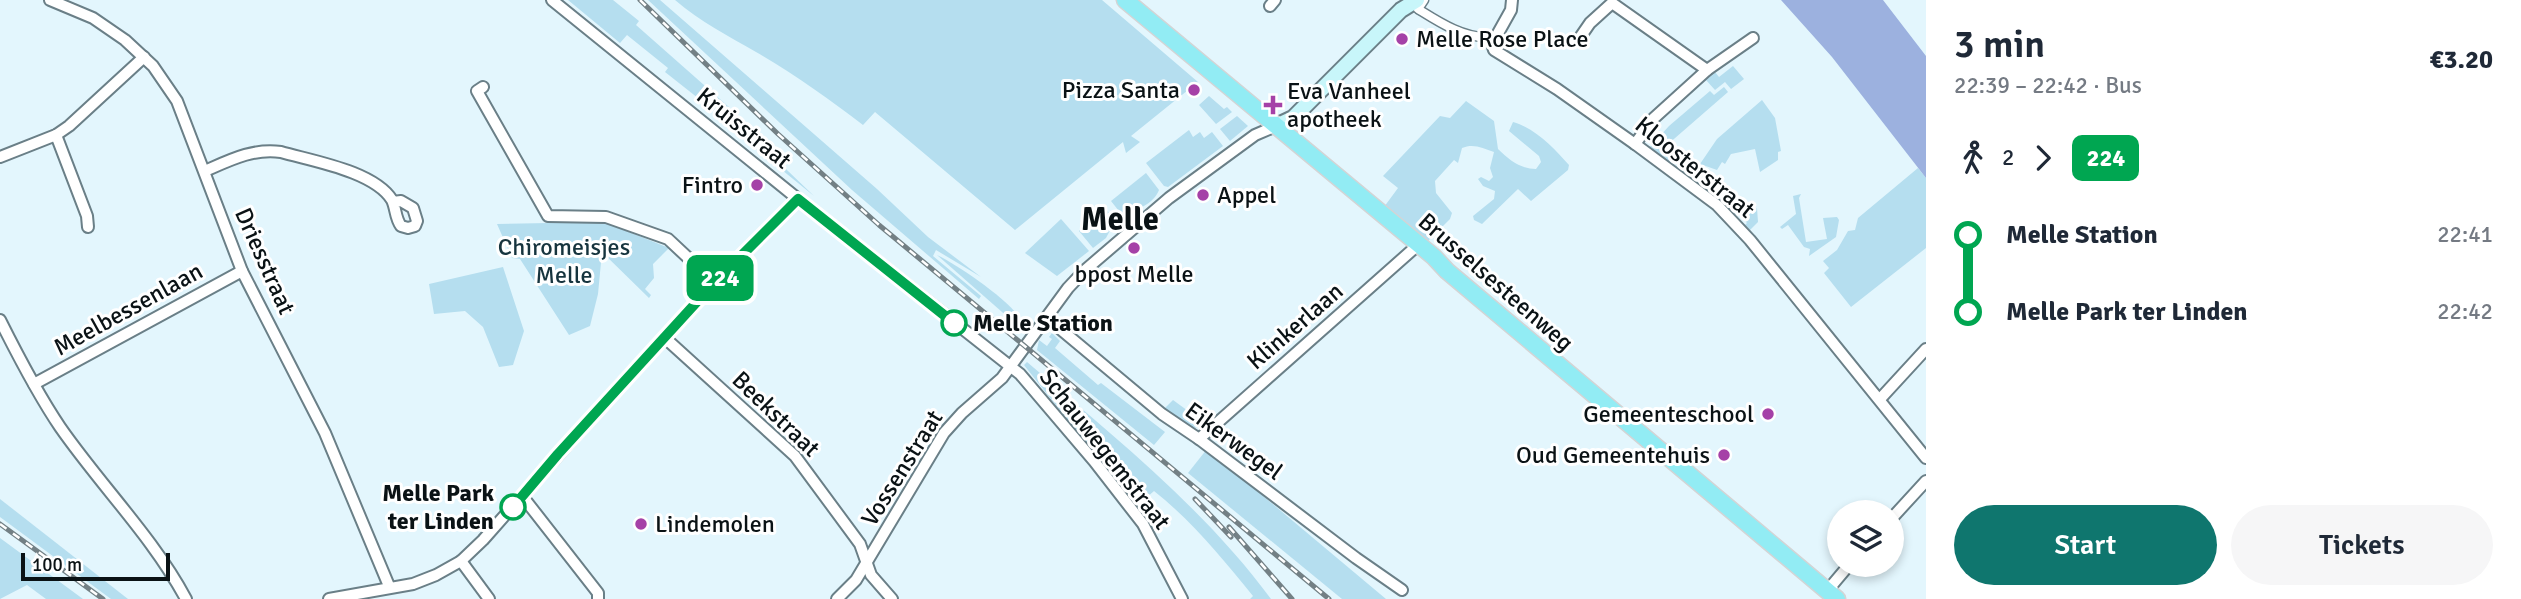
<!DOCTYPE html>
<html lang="en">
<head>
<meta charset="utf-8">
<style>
	:root { --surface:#fff; --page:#f6f6f7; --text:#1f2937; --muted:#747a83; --accent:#0f766e }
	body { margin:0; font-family:Signika,sans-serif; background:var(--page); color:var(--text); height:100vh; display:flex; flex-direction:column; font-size:26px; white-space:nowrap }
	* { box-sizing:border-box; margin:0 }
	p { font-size:23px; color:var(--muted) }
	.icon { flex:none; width:38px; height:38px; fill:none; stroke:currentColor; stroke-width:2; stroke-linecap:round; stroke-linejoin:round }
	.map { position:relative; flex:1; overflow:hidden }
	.drawer { display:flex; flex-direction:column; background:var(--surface); width:595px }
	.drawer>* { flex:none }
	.badge { padding:0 14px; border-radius:10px; font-size:24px; line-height:46px }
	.tools { position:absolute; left:1827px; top:500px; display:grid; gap:14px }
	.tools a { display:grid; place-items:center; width:77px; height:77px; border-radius:50%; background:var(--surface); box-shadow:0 4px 10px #0003; font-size:35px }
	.scale { position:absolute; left:21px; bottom:18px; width:149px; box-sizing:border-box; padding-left:7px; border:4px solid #0a1215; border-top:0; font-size:19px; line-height:24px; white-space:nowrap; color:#0a1215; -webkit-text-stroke:5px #fff; paint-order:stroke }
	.map>.badge { position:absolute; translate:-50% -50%; box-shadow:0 0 0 4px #fff }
	.legs { display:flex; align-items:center; gap:10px; height:77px; padding:0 28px; font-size:23px }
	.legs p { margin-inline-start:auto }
	.summary { display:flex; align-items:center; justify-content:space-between; height:119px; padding:0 28px }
	h1 { font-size:38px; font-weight:600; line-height:52px }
	.primary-button { display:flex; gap:14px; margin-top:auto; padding:14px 28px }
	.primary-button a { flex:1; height:80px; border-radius:42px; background:var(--accent); color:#fff; font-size:28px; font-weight:600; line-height:80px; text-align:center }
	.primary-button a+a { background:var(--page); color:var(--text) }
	ul { padding:0 28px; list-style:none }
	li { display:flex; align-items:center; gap:24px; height:77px; font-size:26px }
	li i { display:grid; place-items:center; width:10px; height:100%; margin:0 9px; background:currentColor }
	li i::after { content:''; width:18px; height:18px; margin:-9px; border:5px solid; border-radius:50%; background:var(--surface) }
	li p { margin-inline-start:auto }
	li:first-child i { background:linear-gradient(#0000 50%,currentColor 0) }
	li:last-child i { background:linear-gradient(currentColor 50%,#0000 0) }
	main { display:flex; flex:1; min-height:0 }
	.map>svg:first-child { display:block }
	.green { fill:#b5deef }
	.water { fill:#9cb1df }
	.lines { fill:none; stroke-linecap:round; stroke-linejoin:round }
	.pedestrian-casing { stroke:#6a7f87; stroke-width:11 }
	.minor-casing { stroke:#6a7f87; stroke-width:14 }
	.secondary-casing { stroke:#6a7f87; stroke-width:18 }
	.primary-casing { stroke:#d3d4d5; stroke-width:19 }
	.pedestrian { stroke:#fff; stroke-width:8 }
	.minor { stroke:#fff; stroke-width:10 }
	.secondary { stroke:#c8f6fa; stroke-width:14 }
	.primary { stroke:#92ecf4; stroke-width:16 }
	.rail-casing { stroke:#738085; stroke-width:5 }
	.rail { stroke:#fff; stroke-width:2.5; stroke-dasharray:8; stroke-linecap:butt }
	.line-1-casing { stroke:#fff; stroke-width:16 }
	.line-1 { stroke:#00a651; stroke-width:10 }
	.poi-dot { fill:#a541a7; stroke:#fff; stroke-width:2.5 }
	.stop-1-dot { fill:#fff; stroke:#00a651; stroke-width:3.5 }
	.labels { text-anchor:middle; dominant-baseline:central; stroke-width:6; stroke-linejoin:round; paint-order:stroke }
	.poi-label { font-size:24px; fill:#0a1215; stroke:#fff; text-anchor:start }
	.street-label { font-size:24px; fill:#0a1215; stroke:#fff }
	.park-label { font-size:24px; fill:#16343e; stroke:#fff }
	.stop-label { font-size:24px; font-weight:bold; fill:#0a1215; stroke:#fff; text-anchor:start }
	.district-label { font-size:32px; font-weight:bold; fill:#0a1215; stroke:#fff }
</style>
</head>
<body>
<main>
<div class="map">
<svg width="1926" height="599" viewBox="0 0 1926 599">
	<rect width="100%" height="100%" fill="#e3f6fd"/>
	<g class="green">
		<polygon points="568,0 613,0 639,21 636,25 738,115 734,119 814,196 744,139 746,136 665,72 668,68 627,35 620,43"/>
		<polygon points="648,0 660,0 877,189 928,237 981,277 936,250 933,256 981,296 979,299 852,190"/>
		<path d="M675,0H1102L1198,82L1131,136L1140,142L1126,153L1123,142L1015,230L875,112L863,125C829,99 794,74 756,52C728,36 701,22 675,0Z"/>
		<polygon points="1733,66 1744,79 1731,89 1725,82 1715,90 1706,80 1715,72 1719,77"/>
		<polygon points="1724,87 1728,92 1667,145 1676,156 1670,163 1649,148 1669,126 1710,91 1714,95"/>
		<polygon points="1209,96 1224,109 1227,107 1232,112 1216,124 1199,105"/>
		<polygon points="1762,100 1775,118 1781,151 1778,152 1778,160 1760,172 1755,149 1731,154 1725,164 1722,162 1717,170 1700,164 1717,139"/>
		<path d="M1466,101L1494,121L1498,149C1509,160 1521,169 1536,169L1541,162L1539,156L1509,131L1513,122C1535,128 1554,148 1569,165L1568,170L1531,201L1518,189L1482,224L1474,220L1473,216L1494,199L1495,191L1483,186L1478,179L1481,177L1489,181L1493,177L1490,168L1494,152C1483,148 1473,143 1462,148L1458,163L1454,160L1435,181L1436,193L1452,213L1450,219L1427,242L1384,207L1398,188L1383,176L1440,116L1450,118Z"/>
		<polygon points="1237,116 1248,126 1230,141 1220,129"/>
		<polygon points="1189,130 1193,137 1200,132 1204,138 1212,132 1223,146 1168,187 1164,186 1146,163"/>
		<polygon points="1918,168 1926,178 1926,248 1851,307 1824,273 1829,268 1823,261 1837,250 1848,231 1855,230 1858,218"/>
		<path d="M1146,173L1159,190C1153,205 1136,210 1122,215L1111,201Z"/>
		<polygon points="1801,194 1799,198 1806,242 1827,239 1823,218 1837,217 1839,220 1836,237 1809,256 1810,249 1804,247 1788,225 1782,229 1780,227 1796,214 1793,196"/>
		<polygon points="1726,197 1744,210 1747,207 1752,211 1757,208 1758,222 1750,230 1745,225 1747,223 1724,200"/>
		<polygon points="1106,210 1116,219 1106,238 1093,248 1079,231"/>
		<polygon points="1061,219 1089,251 1057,276 1025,253"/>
		<polygon points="604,222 669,248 653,264 654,278 645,289 651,295 649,298 602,252 598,294 590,326 569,335 520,259 512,258 497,224"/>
		<path d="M937,255C958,265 1006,298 1020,318L1018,326Z"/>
		<polygon points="503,267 524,331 513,365 499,367 483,327 465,311 434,314 429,284"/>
		<polygon points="1052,333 1060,341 1055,348 1098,385 1101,383 1165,432 1154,445 1037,350 1039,340 1047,346 1052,339 1049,337"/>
		<path d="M1027,362C1113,436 1203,507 1271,599H1250L1253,596C1222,558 1192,521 1154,491L1146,498L1094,441L1088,446L1024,365Z"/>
		<polygon points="1173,400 1203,422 1198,428 1189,427 1164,409"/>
		<polygon points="1207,449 1386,599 1342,599 1188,473"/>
		<polygon points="0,499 128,599 111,599 0,517"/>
		<polygon points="0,538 83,599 46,599 27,585 0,599"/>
	</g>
	<polygon class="water" points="1781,0 1883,0 1926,56 1926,178 1832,57"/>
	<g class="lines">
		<defs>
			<path id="pedestrian" d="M1424,0L1418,9C1439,22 1463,38 1488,37"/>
			<g id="minor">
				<polyline points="50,0 93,18 125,40 153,66 177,101 242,271 325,433 389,586"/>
				<polyline points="552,0 798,199 1020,374 1094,461 1143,524 1182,599"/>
				<polyline points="1512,0 1511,10 1492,44 1494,50 1557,89 1635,144 1717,205 1750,240 1926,458"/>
				<polyline points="1270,6 1275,0"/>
				<polyline points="1581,36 1590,23 1612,3 1707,70"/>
				<polyline points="483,87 477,91 548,216 606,217 668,239 715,283"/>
				<polyline points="56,135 87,216 88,227"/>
				<polyline points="1635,144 1654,118 1707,70 1753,38"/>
				<polyline points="0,157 56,135 69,126 144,57"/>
				<path d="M205,171C230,160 253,148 281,152C312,161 374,171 392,200C396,208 395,218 401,226L408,228L415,226L417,221L413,208L401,201L393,202"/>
				<polyline points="1047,318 1162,414 1199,439 1356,558 1402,590"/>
				<path d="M0,320C18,356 37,393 60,427C101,486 152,536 186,599"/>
				<polyline points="665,338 795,456 860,544 871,575 892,599"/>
				<polyline points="34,384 242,271"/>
				<polyline points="1880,399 1926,349"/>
				<polyline points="1199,439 1419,244"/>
				<polyline points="523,497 598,593 598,599"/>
				<polyline points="1892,518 1926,481"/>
				<polyline points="461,561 489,599"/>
				<polyline points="1830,592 1833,584 1849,565"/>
				<polyline points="329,599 413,584 436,575 461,561 483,540 623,382 715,283 798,199"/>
				<polyline points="837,599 856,580 944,433 962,413 1002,378 1068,288 1084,271 1169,198 1255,135 1276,126"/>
			</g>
			<polyline id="secondary" points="1276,126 1293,118 1401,10 1417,0"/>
			<polyline id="primary" points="1125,0 1434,257 1447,271 1837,599"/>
		</defs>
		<use href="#pedestrian" class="pedestrian-casing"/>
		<use href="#minor" class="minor-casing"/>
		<use href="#secondary" class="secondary-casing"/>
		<use href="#primary" class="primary-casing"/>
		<use href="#pedestrian" class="pedestrian"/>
		<use href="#minor" class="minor"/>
		<use href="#secondary" class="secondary"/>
		<use href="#primary" class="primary"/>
		<defs>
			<g id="rail">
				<polyline points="640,0 778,134 879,225 1329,599"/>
				<polyline points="1195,499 1231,537"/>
				<polyline points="0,524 103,599"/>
				<polyline points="1229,527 1292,599"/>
			</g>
		</defs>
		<use href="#rail" class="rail-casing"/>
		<use href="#rail" class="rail"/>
	</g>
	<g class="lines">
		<defs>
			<polyline id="line-1" points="513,507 558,454 715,282 798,199 954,323"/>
		</defs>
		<use href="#line-1" class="line-1-casing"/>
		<use href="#line-1" class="line-1"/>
	</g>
	<g class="poi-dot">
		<circle cx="1402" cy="39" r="7"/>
		<circle cx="1194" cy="90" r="7"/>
		<path d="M1269.5 94.5h7v7h7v7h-7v7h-7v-7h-7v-7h7z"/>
		<circle cx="757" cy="185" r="7"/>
		<circle cx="1203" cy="195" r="7"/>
		<circle cx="1134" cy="248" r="7"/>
		<circle cx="1768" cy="414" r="7"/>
		<circle cx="1724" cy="455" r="7"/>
		<circle cx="641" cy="524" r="7"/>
	</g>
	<g class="stop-1-dot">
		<circle cx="954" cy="323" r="12"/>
		<circle cx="513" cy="507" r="12"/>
	</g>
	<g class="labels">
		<g class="poi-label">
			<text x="1416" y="39">Melle Rose Place</text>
			<text x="1180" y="90" text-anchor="end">Pizza Santa</text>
			<text x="1287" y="91">Eva Vanheel<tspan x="1287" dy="28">apotheek</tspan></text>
			<text x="743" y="185" text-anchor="end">Fintro</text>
			<text x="1217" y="195">Appel</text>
			<text x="1134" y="274" text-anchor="middle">bpost Melle</text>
			<text x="1754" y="414" text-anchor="end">Gemeenteschool</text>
			<text x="1710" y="455" text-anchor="end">Oud Gemeentehuis</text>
			<text x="655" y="524">Lindemolen</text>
		</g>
		<g class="street-label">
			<text transform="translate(744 128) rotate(39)">Kruisstraat</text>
			<text transform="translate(1695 167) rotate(39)">Kloosterstraat</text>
			<text transform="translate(265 261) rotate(66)">Driesstraat</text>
			<text transform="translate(1496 282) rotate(41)">Brusselsesteenweg</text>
			<text transform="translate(128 309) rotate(-29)">Meelbessenlaan</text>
			<text transform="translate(1295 326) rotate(-41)">Klinkerlaan</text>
			<text transform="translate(776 414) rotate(44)">Beekstraat</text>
			<text transform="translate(1234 441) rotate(36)">Eikerwegel</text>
			<text transform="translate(1105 449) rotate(52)">Schauwegemstraat</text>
			<text transform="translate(902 468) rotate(-58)">Vossenstraat</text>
		</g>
		<g class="park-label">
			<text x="564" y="247">Chiromeisjes<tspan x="564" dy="28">Melle</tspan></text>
		</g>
		<g class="stop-label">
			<text x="973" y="323">Melle Station</text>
			<text x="494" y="493" text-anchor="end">Melle Park<tspan x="494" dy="28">ter Linden</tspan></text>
		</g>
		<g class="district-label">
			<text x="1120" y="219">Melle</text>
		</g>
	</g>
</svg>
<div class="tools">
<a><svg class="icon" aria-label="layers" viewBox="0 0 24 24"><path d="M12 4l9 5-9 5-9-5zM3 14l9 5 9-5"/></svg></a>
</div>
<div class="scale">100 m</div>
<b class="badge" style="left:720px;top:278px;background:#00a651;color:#fff">224</b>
</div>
<section class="drawer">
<div class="summary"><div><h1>3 min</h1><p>22:39 – 22:42 · Bus</p></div><b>€3.20</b></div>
<div class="legs"><svg class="icon" aria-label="walk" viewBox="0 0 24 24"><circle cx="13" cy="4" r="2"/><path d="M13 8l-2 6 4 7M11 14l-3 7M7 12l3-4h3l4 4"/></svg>2<svg class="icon" aria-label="forward" viewBox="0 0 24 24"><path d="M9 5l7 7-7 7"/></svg><b class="badge" style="background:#00a651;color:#fff">224</b></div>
<ul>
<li><i style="color:#00a651"></i><b>Melle Station</b><p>22:41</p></li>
<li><i style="color:#00a651"></i><b>Melle Park ter Linden</b><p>22:42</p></li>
</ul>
<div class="primary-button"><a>Start</a><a>Tickets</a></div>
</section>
</main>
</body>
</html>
